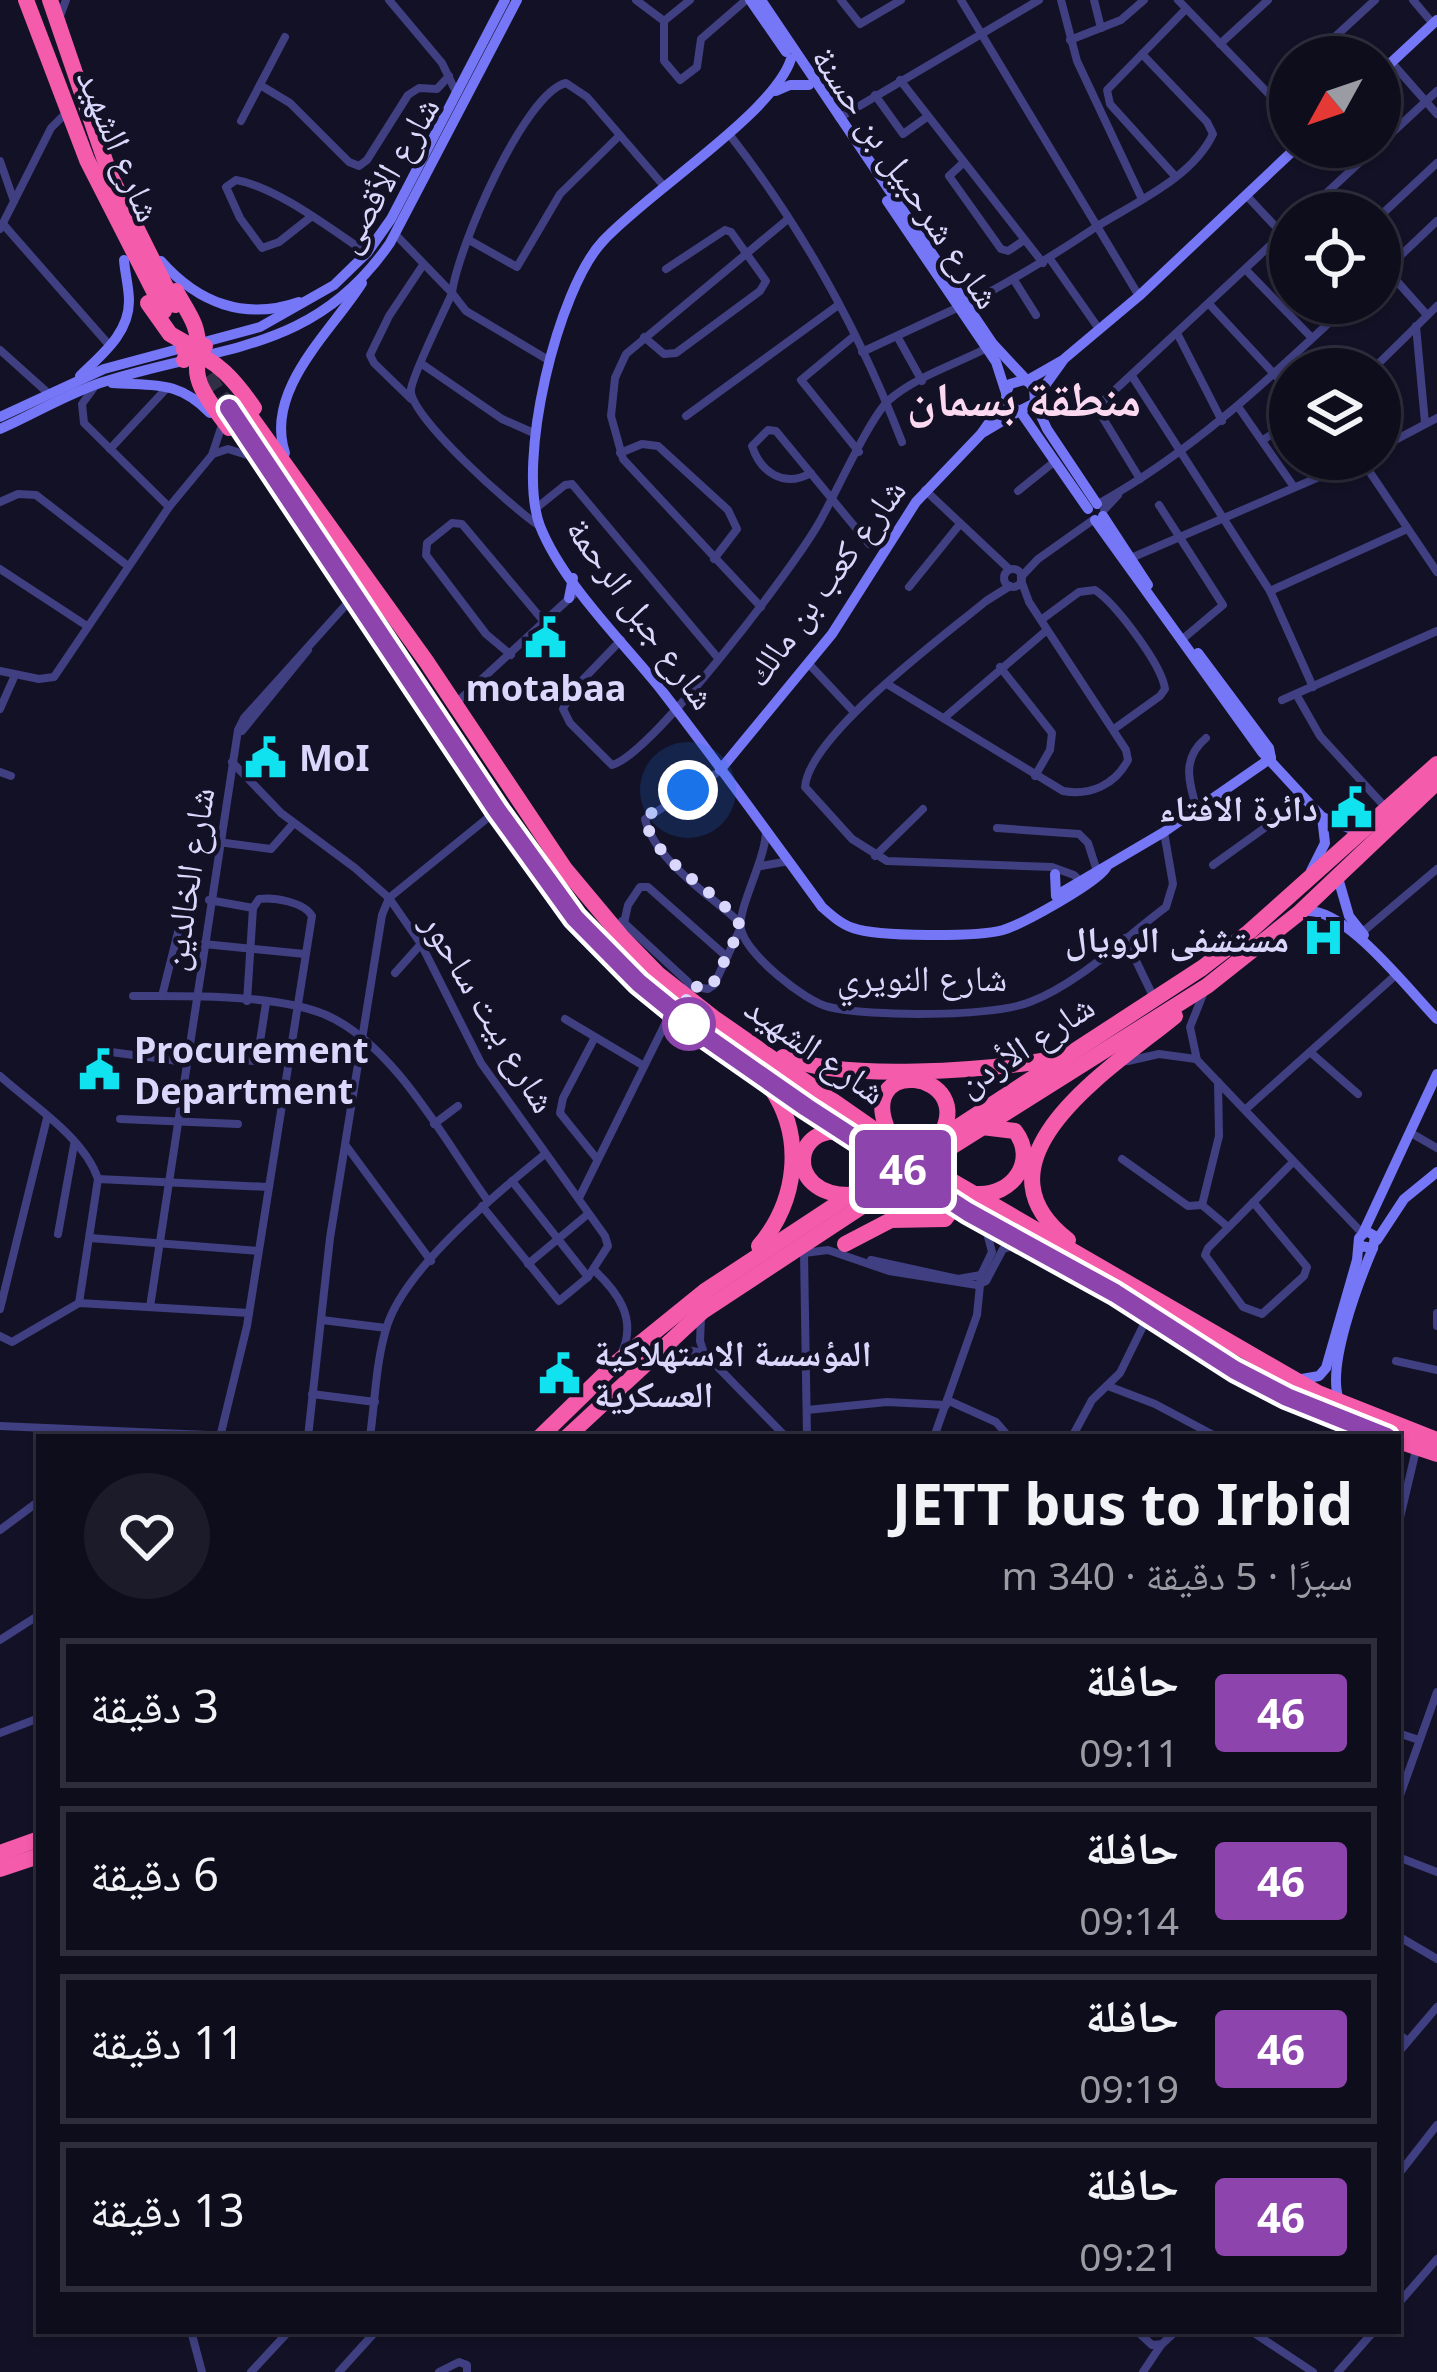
<!DOCTYPE html>
<html lang="ar">
<head>
<meta charset="utf-8">
<style>
	:root { --surface:#0e0d1c; --page:#1c1b29; --text:#f1f3f6; --muted:#9b9ca3; --line:#2e2d3b }
	body { margin:0; font-family:"Noto Sans","Noto Naskh Arabic",sans-serif; background:var(--page); color:var(--text); direction:rtl; height:100vh; display:flex; flex-direction:column; font-size:45px; white-space:nowrap }
	* { box-sizing:border-box; margin:0 }
	p { font-size:39px; color:var(--muted) }
	.icon { flex:none; width:66px; height:66px; fill:none; stroke:currentColor; stroke-width:2; stroke-linecap:round; stroke-linejoin:round }
	.map { position:relative; flex:1; overflow:hidden; direction:ltr }
	.details { position:absolute; left:36px; top:1434px; width:1365px; height:900px; display:flex; flex-direction:column; background:var(--surface); border-radius:0px; box-shadow:0 3px 9px #0004,0 0 0 3px var(--line); direction:rtl }
	.details>* { flex:none }
	.badge { padding:0 24px; border-radius:9px; font-size:42px; line-height:78px }
	.needle { width:78px; rotate:230deg }
	.fabs { position:absolute; left:1269px; top:36px; display:grid; gap:24px }
	.fabs a { display:grid; place-items:center; width:132px; height:132px; border-radius:50%; background:var(--surface); box-shadow:0 3px 9px #0004,0 0 0 3px var(--line); font-size:60px }
	.you { position:absolute; width:60px; height:60px; margin:-30px; border:9px solid #fff; border-radius:50%; background:#1a73e8; box-shadow:0 0 0 18px #1a73e833 }
	.map>.badge { position:absolute; translate:-50% -50%; box-shadow:0 0 0 6px #fff }
	.round { display:grid; place-items:center; flex:none; width:126px; height:126px; border-radius:63px; background:var(--page) }
	.summary { display:flex; align-items:center; justify-content:space-between; height:204px; padding:0 48px }
	h1 { font-size:57px; font-weight:700; line-height:90px }
	ul { padding:0; list-style:none }
	li { display:flex; align-items:center; gap:36px; height:150px; margin:0 24px 18px; padding:0 24px; border:6px solid var(--line); border-radius:0px }
	li div { flex:1 }
	li b { display:block; font-size:45px }
	li em { font-style:normal }
	li .badge { min-width:132px; font-weight:700; text-align:center }
	.map>svg:first-child { display:block }
	.lines { fill:none; stroke-linecap:round; stroke-linejoin:round }
	.highway-tunnel { stroke:#312f45; stroke-width:16; stroke-dasharray:16 8; stroke-linecap:butt }
	.street { stroke:#3f3f81; stroke-width:8 }
	.secondary { stroke:#7577f6; stroke-width:10 }
	.highway { stroke:#f45bab; stroke-width:16 }
	.line-casing { stroke:#fff; stroke-width:27 }
	.line { stroke:#8e44ad; stroke-width:18 }
	.walk { stroke:#dad7fc; stroke-width:12; stroke-dasharray:0 21.6 }
	.stop-dot { fill:#fff; stroke:#8e44ad; stroke-width:6 }
	.labels { text-anchor:middle; dominant-baseline:central; stroke-width:9; stroke-linejoin:round; paint-order:stroke }
	.street-label { font-size:36px; fill:#dad7fc; stroke:#131125 }
	.poi-label { font-size:36px; font-weight:bold; fill:#dad7fc; stroke:#131125; text-anchor:start }
	.district-label { font-size:48px; font-weight:bold; fill:#fcd9f1; stroke:#131125 }
</style>
</head>
<body>
<div class="map">
<svg width="1437" height="2372" viewBox="0 0 1437 2372">
	<rect width="100%" height="100%" fill="#131125"/>
	<g class="lines">
		<polyline class="highway-tunnel" points="194,356 229,408"/>
		<g class="street">
			<polyline points="389,0 442,63 456,92"/>
			<polyline points="636,0 664,21"/>
			<polyline points="690,0 664,21 664,61 680,80 697,67 701,39 746,0"/>
			<polyline points="841,0 860,24 901,0"/>
			<polyline points="961,0 1139,296"/>
			<polyline points="1061,0 1077,61 1142,199"/>
			<polyline points="1094,0 1101,28"/>
			<polyline points="1178,0 1290,116"/>
			<polyline points="1413,0 1429,19"/>
			<polyline points="60,16 66,0"/>
			<polyline points="1070,40 1121,20 1144,0"/>
			<polyline points="1220,44 1268,0"/>
			<polyline points="1313,57 1375,0"/>
			<polyline points="1392,63 1437,114"/>
			<polyline points="900,80 1043,263"/>
			<polyline points="260,85 290,103 349,162 359,166 367,160 408,95 419,88 437,89 449,76"/>
			<polyline points="875,95 903,134 927,117"/>
			<polyline points="1271,95 1290,78"/>
			<polyline points="839,118 1039,0"/>
			<polyline points="241,121 285,37"/>
			<path d="M729,134C801,226 860,333 902,442"/>
			<polyline points="1380,144 1437,91"/>
			<polyline points="0,161 14,201"/>
			<polyline points="962,164 949,176 1001,249 1008,251 1023,241"/>
			<polyline points="1175,176 1110,104 1107,90 1186,9"/>
			<polyline points="1246,195 1290,242"/>
			<polyline points="1305,213 1376,147"/>
			<path d="M312,216L279,242L262,248L240,218L226,187L236,180C277,187 332,230 367,253"/>
			<polyline points="1380,216 1437,163"/>
			<polyline points="3,224 110,346"/>
			<polyline points="0,229 51,128 66,113"/>
			<path d="M395,234L452,293C443,314 414,371 411,389C407,415 514,509 538,525"/>
			<polyline points="469,240 517,267 560,194 618,137"/>
			<polyline points="1050,259 1099,329"/>
			<polyline points="1245,269 1312,338"/>
			<polyline points="1386,269 1427,315"/>
			<polyline points="1380,275 1437,221"/>
			<polyline points="1014,280 1036,315"/>
			<path d="M967,304C1012,281 1054,255 1096,227C1136,202 1192,178 1213,134L1207,122L1142,54"/>
			<polyline points="1210,305 1290,391"/>
			<polyline points="1416,326 1425,423"/>
			<polyline points="1178,335 1222,421"/>
			<polyline points="854,336 801,380 859,452"/>
			<polyline points="897,336 922,381"/>
			<polyline points="644,337 664,354 676,353 760,291 766,281 731,232 725,230 666,269"/>
			<polyline points="0,350 48,393"/>
			<polyline points="862,352 959,307"/>
			<path d="M550,361L466,311L452,293C457,250 524,93 566,83L587,97L663,185"/>
			<polyline points="422,364 502,419 536,434"/>
			<polyline points="1373,369 1437,306"/>
			<polyline points="1132,376 1270,591 1313,687"/>
			<polyline points="1380,381 1391,404 1380,420"/>
			<polyline points="93,389 82,404 84,423 169,507"/>
			<polyline points="411,399 374,363 370,355 389,316 423,265"/>
			<polyline points="1239,408 1294,487"/>
			<polyline points="686,416 837,306"/>
			<polyline points="1263,440 1290,422"/>
			<polyline points="1380,448 1437,418"/>
			<polyline points="110,449 166,389"/>
			<polyline points="620,453 642,444 658,446 728,510 737,529 714,559"/>
			<polyline points="213,454 228,449 247,455"/>
			<path d="M811,473C784,488 761,473 752,446L768,430L776,431L869,544"/>
			<polyline points="1140,479 1101,415 1101,403 1290,227"/>
			<polyline points="925,490 1009,569"/>
			<polyline points="1018,491 1054,462"/>
			<polyline points="0,502 18,494 36,495 128,566"/>
			<path d="M1098,504C1194,451 1270,378 1350,303"/>
			<polyline points="1159,505 1223,605 1185,637"/>
			<polyline points="535,509 565,485 572,484 718,658"/>
			<polyline points="1104,510 1118,495"/>
			<polyline points="1131,558 1361,459 1437,572"/>
			<polyline points="0,569 87,626"/>
			<circle cx="1013" cy="578" r="9"/>
			<polyline points="1021,577 1038,559 1093,520"/>
			<path d="M1010,586L986,601C944,636 809,735 805,787L852,839L887,861L1052,867L1074,875L1084,885"/>
			<polyline points="909,587 960,524"/>
			<polyline points="1270,591 1407,529"/>
			<polyline points="761,607 623,459 611,416 615,378 626,354 788,219"/>
			<path d="M1041,620L1079,592L1095,590C1116,604 1162,665 1165,689L1160,696L1114,729"/>
			<path d="M621,640L572,691L563,709L570,723L612,765C652,754 796,565 820,521C835,495 870,417 889,400C915,377 956,364 987,348"/>
			<polyline points="511,655 486,634 426,555 427,543 452,523 462,524 545,623"/>
			<polyline points="809,664 854,712"/>
			<polyline points="1000,667 1052,733 1050,750 1035,776"/>
			<polyline points="0,671 39,679 54,677 169,507 212,455 223,422"/>
			<path d="M887,684L1063,791C1090,796 1115,785 1128,760L1126,750L1029,602L1021,580"/>
			<polyline points="1296,694 1320,736 1386,808"/>
			<polyline points="1282,700 1437,631"/>
			<polyline points="456,703 573,595"/>
			<polyline points="0,709 15,675"/>
			<polyline points="944,718 1047,630"/>
			<polyline points="242,731 308,650"/>
			<polyline points="232,762 281,813 355,868 389,898 421,944 481,1063 605,1236 608,1246 588,1277 559,1301 482,1206"/>
			<path d="M720,771L645,819C655,861 709,894 739,922"/>
			<polyline points="0,772 11,776"/>
			<path d="M1197,810C1189,782 1181,759 1206,738"/>
			<polyline points="997,828 1079,834 1088,843 1097,871"/>
			<path d="M766,832C765,861 737,909 741,929C746,954 804,1001 829,1007C870,1017 992,1017 1030,1002C1080,983 1124,938 1166,907L1173,884L1164,832"/>
			<polyline points="218,842 271,849 293,824"/>
			<polyline points="875,856 923,809"/>
			<polyline points="1213,865 1305,799"/>
			<polyline points="761,866 789,861"/>
			<path d="M209,900L253,908L259,899C274,897 304,902 312,916L247,1326L220,1437"/>
			<polyline points="622,921 688,982 687,995"/>
			<polyline points="624,923 628,905 640,887 648,887 727,957"/>
			<polyline points="1359,935 1437,869"/>
			<polyline points="1125,938 1153,996"/>
			<polyline points="204,944 305,954"/>
			<polyline points="395,973 421,944"/>
			<polyline points="690,986 708,989 714,985 740,929"/>
			<polyline points="1204,992 1190,1027 1197,1060 1362,1233"/>
			<path d="M133,996C188,996 277,994 326,1015C395,1045 445,1142 488,1201"/>
			<polyline points="162,996 178,932"/>
			<polyline points="247,1001 253,908"/>
			<polyline points="565,1019 644,1066"/>
			<polyline points="594,1039 563,1098 560,1113 597,1159"/>
			<polyline points="111,1052 185,1062"/>
			<polyline points="1310,1052 1358,1094"/>
			<polyline points="186,1058 257,1061 266,1003"/>
			<polyline points="1128,1061 1159,1054 1196,1059"/>
			<path d="M0,1076C32,1105 84,1137 98,1179L79,1303"/>
			<polyline points="1246,1109 1397,974"/>
			<polyline points="120,1119 238,1124"/>
			<polyline points="434,1124 458,1106"/>
			<polyline points="1411,1133 1437,1148"/>
			<polyline points="347,1147 431,1261"/>
			<polyline points="1122,1159 1188,1206 1202,1205 1228,1227"/>
			<polyline points="98,1179 268,1187"/>
			<polyline points="512,1181 588,1277"/>
			<polyline points="579,1198 671,1012"/>
			<polyline points="1253,1202 1307,1267 1304,1276 1262,1314 1243,1307 1205,1255 1208,1248 1293,1162"/>
			<polyline points="1202,1205 1219,1136 1218,1082"/>
			<polyline points="58,1234 74,1145"/>
			<polyline points="90,1238 258,1251"/>
			<polyline points="804,1253 828,1250 889,1271 977,1285 986,1281 1003,1249 1020,1244"/>
			<polyline points="804,1253 807,1437"/>
			<polyline points="871,1260 958,1279 981,1275"/>
			<polyline points="528,1264 588,1214"/>
			<path d="M594,1270C618,1292 637,1319 622,1352"/>
			<polyline points="150,1307 238,730 244,718 353,597"/>
			<polyline points="0,1309 47,1118"/>
			<polyline points="1437,1313 1437,1326"/>
			<polyline points="701,1318 700,1341 704,1353 786,1437"/>
			<polyline points="322,1320 386,1328"/>
			<polyline points="0,1336 12,1342 79,1303 249,1313"/>
			<polyline points="671,1347 703,1353"/>
			<polyline points="1396,1361 1437,1370"/>
			<polyline points="1108,1386 1155,1404 1217,1437"/>
			<polyline points="312,1394 375,1402"/>
			<polyline points="947,1400 996,1422 1009,1437"/>
			<polyline points="807,1410 887,1402 946,1405"/>
			<polyline points="0,1426 254,1437"/>
			<polyline points="308,1437 330,1238 382,915 389,898 495,812"/>
			<path d="M370,1437C375,1401 376,1360 387,1326C406,1267 497,1193 545,1154"/>
			<polyline points="934,1437 977,1315 981,1275 992,1252 986,1229"/>
			<polyline points="1072,1437 1092,1400 1120,1373 1148,1316"/>
			<polyline points="1398,1526 1416,1450"/>
			<polyline points="0,1530 39,1501"/>
			<polyline points="0,1640 39,1615"/>
			<polyline points="0,1733 39,1718"/>
			<polyline points="1398,1733 1419,1740"/>
			<polyline points="1398,1801 1437,1692"/>
			<polyline points="1398,1857 1437,1872"/>
			<polyline points="1398,1936 1437,1959"/>
			<polyline points="1398,2034 1408,2041"/>
			<polyline points="1398,2053 1437,2007"/>
			<polyline points="1398,2175 1437,2125"/>
			<polyline points="1398,2304 1437,2259"/>
			<polyline points="191,2331 202,2372"/>
			<polyline points="1137,2331 1152,2345 1162,2344 1176,2331"/>
			<polyline points="1251,2331 1313,2372"/>
			<polyline points="251,2372 289,2331"/>
			<polyline points="339,2372 376,2331"/>
			<polyline points="439,2372 459,2362 467,2365 467,2372"/>
			<polyline points="1143,2372 1161,2345"/>
			<polyline points="1338,2372 1374,2331"/>
		</g>
		<g class="secondary">
			<polyline points="750,0 786,52"/>
			<polyline points="761,0 993,344 1034,388 1035,403 1019,411 1007,403 1006,393 1010,384 1024,380"/>
			<path d="M791,59C773,114 648,192 603,241C557,290 516,463 540,526C562,582 621,640 659,687C715,759 768,833 822,907C831,915 841,924 853,928C877,937 977,937 1003,930C1023,924 1095,884 1106,868"/>
			<polyline points="1380,73 1437,20"/>
			<polyline points="776,91 790,85 809,85"/>
			<polyline points="887,201 996,362 1006,393"/>
			<path d="M161,261C198,303 245,321 299,302"/>
			<path d="M80,376C101,355 129,334 129,301C129,287 125,274 124,260"/>
			<polyline points="1026,381 1061,361"/>
			<path d="M112,383C155,386 178,380 210,413"/>
			<polyline points="1036,398 1064,359 1139,296 1297,147"/>
			<polyline points="1035,403 1047,429 1097,504"/>
			<polyline points="1020,411 1088,509"/>
			<polyline points="0,417 104,369 260,327 334,285 367,253 391,219 505,0"/>
			<path d="M0,429C34,414 65,395 100,383C215,345 313,355 390,243L517,0"/>
			<polyline points="984,432 1019,411"/>
			<path d="M285,453C264,390 331,332 362,283"/>
			<polyline points="1103,516 1148,585"/>
			<polyline points="1095,520 1262,752 1322,817 1349,828 1364,823"/>
			<polyline points="569,598 573,578"/>
			<polyline points="1198,653 1269,748 1271,758"/>
			<polyline points="720,770 832,634 916,502 981,434 1006,399"/>
			<polyline points="1311,871 1325,843 1322,817"/>
			<polyline points="1055,874 1056,896"/>
			<polyline points="1338,878 1349,916 1364,935"/>
			<polyline points="1062,892 1164,832 1271,758"/>
			<path d="M1302,912C1341,901 1410,992 1437,1019"/>
			<polyline points="1363,1233 1437,1074"/>
			<polyline points="1377,1240 1404,1199 1437,1172"/>
			<polyline points="1296,1380 1319,1376 1326,1368 1357,1260 1359,1238 1366,1231 1375,1236 1373,1248 1360,1246"/>
			<path d="M1339,1400C1326,1366 1359,1281 1373,1248"/>
		</g>
		<g class="highway">
			<polyline points="26,0 87,160 164,311"/>
			<polyline points="50,0 110,175 175,305"/>
			<path d="M176,291C186,310 201,327 197,349L184,360"/>
			<polyline points="148,303 170,334 198,350"/>
			<path d="M205,346C183,375 211,403 229,428"/>
			<path d="M184,350C216,357 236,382 254,408"/>
			<polyline points="240,402 426,661 565,869 621,936 658,974 714,1018 931,1169 1318,1393 1437,1440"/>
			<polyline points="229,408 497,810 575,918 639,984 703,1035 806,1107 967,1212 1119,1295 1235,1370 1287,1397 1387,1437"/>
			<path d="M783,1057C846,1082 987,1070 1055,1059"/>
			<path d="M844,1133C794,1122 783,1194 849,1195"/>
			<path d="M891,1137C848,1053 981,1069 939,1138"/>
			<polyline points="924,1149 1202,968 1249,932 1437,764"/>
			<polyline points="937,1156 1207,986 1299,913 1437,782"/>
			<path d="M977,1194C1012,1196 1038,1161 1015,1131L982,1127"/>
			<path d="M1068,1240C963,1159 1116,1065 1175,1016"/>
			<polyline points="845,1244 891,1220 945,1219 951,1211 942,1195"/>
			<path d="M759,1246C797,1201 805,1138 771,1088"/>
			<polyline points="540,1437 616,1363 705,1291 887,1171"/>
			<polyline points="567,1437 703,1311 902,1180"/>
			<polyline points="1398,1441 1437,1454"/>
			<polyline points="0,1853 39,1839"/>
			<polyline points="0,1869 39,1856"/>
		</g>
	</g>
	<g class="lines">
		<defs>
			<polyline id="line" points="229,408 497,810 575,918 639,983 703,1035 806,1107 968,1212 1115,1293 1235,1370 1287,1397 1387,1437"/>
		</defs>
		<use href="#line" class="line-casing"/>
		<use href="#line" class="line"/>
		<path class="walk" d="M688,790L650,814L645,819C657,868 718,887 741,927L711,988L690,986L686,997L689,1024"/>
	</g>
	<defs>
		<symbol id="civic-bare" viewBox="-9 -9 18 18"><path d="M-.6-6.5H3V-4.5H.6V-3L4-1V1h2V6H-6V1h2V-1L-.6-3ZM-1.2 2.5V6h2.4V2.5Z" fill="#11e2ef" stroke="#131125" stroke-width="2.5" paint-order="stroke"/></symbol>
		<symbol id="hospital-bare" viewBox="-9 -9 18 18"><path d="M-5-5h3v3.5h4V-5h3V5h-3V1.5h-4V5h-3Z" fill="#11e2ef" stroke="#131125" stroke-width="2.5" paint-order="stroke"/></symbol>
	</defs>
	<g fill-rule="evenodd">
		<use href="#civic-bare" x="516" y="608" width="59" height="59"/>
		<use href="#civic-bare" x="236" y="728" width="59" height="59"/>
		<use href="#civic-bare" x="1322" y="778" width="59" height="59"/>
		<use href="#hospital-bare" x="1294" y="908" width="59" height="59"/>
		<use href="#civic-bare" x="70" y="1040" width="59" height="59"/>
		<use href="#civic-bare" x="530" y="1344" width="59" height="59"/>
	</g>
	<circle class="stop-dot" cx="689" cy="1024" r="24"/>
	<g class="labels">
		<g class="street-label">
			<text transform="translate(120 145) rotate(67)">شارع الشهيد</text>
			<text transform="translate(386 174) rotate(-60)">شارع الأقصى</text>
			<text transform="translate(907 177) rotate(56)">شارع شرحبيل بن حسنة</text>
			<text transform="translate(824 582) rotate(-54)">شارع كعب بن مالك</text>
			<text transform="translate(642 613) rotate(54)">شارع جبل الرحمة</text>
			<text transform="translate(187 879) rotate(-81)">شارع الخالدين</text>
			<text x="922" y="977">شارع النويري</text>
			<text transform="translate(490 1012) rotate(59)">شارع بيت ساحور</text>
			<text transform="translate(1025 1044) rotate(-33)">شارع الأردن</text>
			<text transform="translate(816 1049) rotate(35)">شارع الشهيد</text>
		</g>
		<g class="poi-label">
			<text x="546" y="687" text-anchor="middle">motabaa</text>
			<text x="299" y="757">MoI</text>
			<text x="1318" y="807" text-anchor="end">دائرة الافتاء</text>
			<text x="1289" y="938" text-anchor="end">مستشفى الرويال</text>
			<text x="134" y="1049">Procurement<tspan x="134" dy="41">Department</tspan></text>
			<text x="594" y="1352">المؤسسة الاستهلاكية<tspan x="594" dy="41">العسكرية</tspan></text>
		</g>
		<g class="district-label">
			<text x="1024" y="397">منطقة بسمان</text>
		</g>
	</g>
</svg>
<div class="fabs">
<a><svg class="needle" viewBox="-14 -14 28 28"><path d="M0-13l5 13h-10z" fill="#e53935"/><path d="M0 13l5-13h-10z" fill="#9b9ca3"/></svg></a>
<a><svg class="icon" aria-label="locate" viewBox="0 0 24 24"><circle cx="12" cy="12" r="6"/><path d="M12 2v4M12 18v4M2 12h4M18 12h4"/></svg></a>
<a><svg class="icon" aria-label="layers" viewBox="0 0 24 24"><path d="M12 4l9 5-9 5-9-5zM3 14l9 5 9-5"/></svg></a>
</div>
<div class="you" style="left:688px;top:790px"></div>
<b class="badge" style="left:903px;top:1169px;background:#8e44ad;color:#fff">46</b>
<section class="details">
<div class="summary"><div><h1>JETT bus to Irbid</h1><p>سيرًا · 5 دقيقة · 340 m</p></div><a class="round"><svg class="icon" aria-label="heart" viewBox="0 0 24 24"><path d="M12 20l-8-8c-3-5 5-10 8-4 3-6 11-1 8 4z"/></svg></a></div>
<ul>
<li><span class="badge" style="background:#8e44ad;color:#fff">46</span><div><b>حافلة</b><p>09:11</p></div><em>3 دقيقة</em></li>
<li><span class="badge" style="background:#8e44ad;color:#fff">46</span><div><b>حافلة</b><p>09:14</p></div><em>6 دقيقة</em></li>
<li><span class="badge" style="background:#8e44ad;color:#fff">46</span><div><b>حافلة</b><p>09:19</p></div><em>11 دقيقة</em></li>
<li><span class="badge" style="background:#8e44ad;color:#fff">46</span><div><b>حافلة</b><p>09:21</p></div><em>13 دقيقة</em></li>
</ul>
</section>
</div>
</body>
</html>
